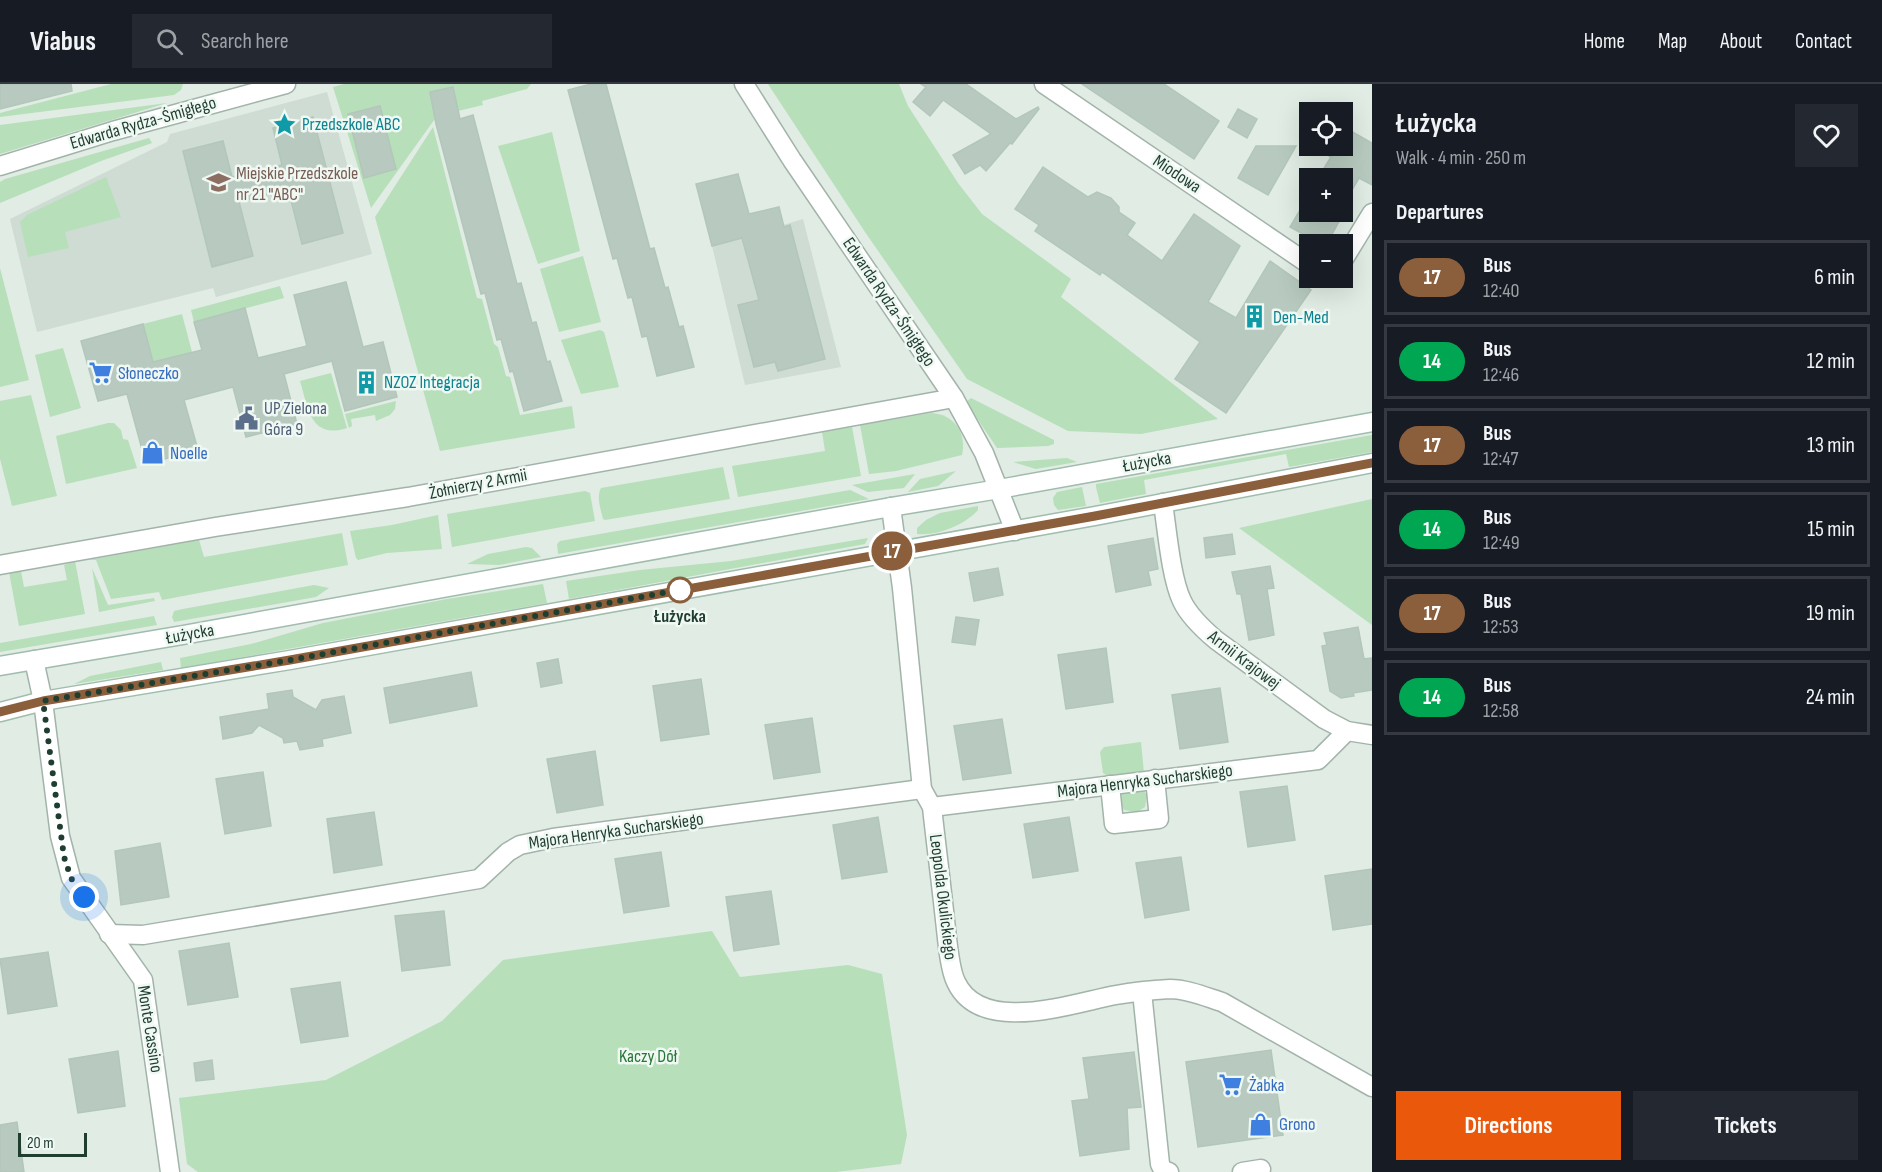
<!DOCTYPE html>
<html lang="en">
<head>
<meta charset="utf-8">
<style>
	:root { --surface:#171b24; --page:#242831; --text:#f1f3f6; --muted:#9ea1a6; --line:#363941; --accent:#ea580c }
	body { margin:0; font-family:"Sofia Sans Condensed",sans-serif; background:var(--page); color:var(--text); height:100vh; display:flex; flex-direction:column; font-size:22px; white-space:nowrap }
	* { box-sizing:border-box; margin:0 }
	p { font-size:20px; color:var(--muted) }
	.icon { flex:none; width:33px; height:33px; fill:none; stroke:currentColor; stroke-width:2; stroke-linecap:round; stroke-linejoin:round }
	.map { position:relative; flex:1; overflow:hidden }
	.details { display:flex; flex-direction:column; background:var(--surface); width:510px }
	.details>* { flex:none }
	.badge { padding:0 12px; border-radius:20px; font-size:21px; line-height:39px }
	.fabs { position:absolute; left:1299px; top:18px; display:grid; gap:12px }
	.fabs a { display:grid; place-items:center; width:54px; height:54px; border-radius:0px; background:var(--surface); box-shadow:0 6px 24px #0002; font-size:30px }
	.scale { position:absolute; left:18px; bottom:15px; width:69px; box-sizing:border-box; padding-left:6px; border:3px solid #1f3e30; border-top:0; font-size:16px; line-height:21px; white-space:nowrap; color:#1f3e30; -webkit-text-stroke:4px #f0f8f3; paint-order:stroke }
	.you { position:absolute; width:30px; height:30px; margin:-15px; border:4px solid #fff; border-radius:50%; background:#1a73e8; box-shadow:0 0 0 9px #1a73e833 }
	.map>.badge { position:absolute; translate:-50% -50%; box-shadow:0 0 0 3px #fff }
	h2 { padding:0 24px; font-size:22px; line-height:54px }
	.round { display:grid; place-items:center; flex:none; width:63px; height:63px; border-radius:0px; background:var(--page) }
	.headline { display:flex; align-items:center; justify-content:space-between; height:102px; padding:0 24px }
	h1 { font-size:28px; font-weight:700; line-height:45px }
	.cta { display:flex; gap:12px; margin-top:auto; padding:12px 24px }
	.cta a { flex:1; height:69px; border-radius:0px; background:var(--accent); color:#fff; font-size:24px; font-weight:700; line-height:69px; text-align:center }
	.cta a+a { background:var(--page); color:var(--text) }
	ul { padding:0; list-style:none }
	li { display:flex; align-items:center; gap:18px; height:75px; margin:0 12px 9px; padding:0 12px; border:3px solid var(--line); border-radius:0px }
	li div { flex:1 }
	li b { display:block; font-size:22px }
	li em { font-style:normal }
	li .badge { min-width:66px; font-weight:700; text-align:center }
	header { display:flex; align-items:center; gap:36px; box-sizing:border-box; height:84px; padding:0 30px; background:var(--surface); border-bottom:2px solid var(--line) }
	header strong { font-size:28px }
	nav { display:flex; gap:33px; margin-inline-start:auto; font-size:21px }
	.search { width:420px; height:54px; background:var(--page); display:flex; align-items:center; gap:15px; box-sizing:border-box; padding:0 21px; border-radius:0px; color:var(--muted); font-size:22px }
	main { display:flex; flex:1; min-height:0 }
	.map>svg:first-child { display:block }
	.built { fill:#cedcd3 }
	.green { fill:#b7dfba }
	.building { fill:#b8cabf; stroke:#b2c6ba; stroke-width:1.5 }
	.lines { fill:none; stroke-linecap:round; stroke-linejoin:round }
	.minor-casing { stroke:#a2b4aa; stroke-width:21 }
	.secondary-casing { stroke:#a0bcad; stroke-width:21 }
	.minor { stroke:#fff; stroke-width:18 }
	.secondary { stroke:#fff; stroke-width:18 }
	.line-casing { stroke:#fff; stroke-width:14 }
	.line { stroke:#8b5e3c; stroke-width:9 }
	.walk { stroke:#1f3e30; stroke-width:6; stroke-dasharray:0 10.8 }
	.stop-dot { fill:#fff; stroke:#8b5e3c; stroke-width:3 }
	.labels { text-anchor:middle; dominant-baseline:central; stroke-width:5; stroke-linejoin:round; paint-order:stroke }
	.street-label { font-size:18px; fill:#1f3e30; stroke:#f0f8f3 }
	.culture-label { font-size:18px; fill:#0d838f; stroke:#f0f8f3; text-anchor:start }
	.education-label { font-size:18px; fill:#785e54; stroke:#f0f8f3; text-anchor:start }
	.shop-label { font-size:18px; fill:#366cbe; stroke:#f0f8f3; text-anchor:start }
	.service-label { font-size:18px; fill:#4e5e75; stroke:#f0f8f3; text-anchor:start }
	.stop-label { font-size:18px; font-weight:bold; fill:#1f3e30; stroke:#f0f8f3 }
	.park-label { font-size:18px; fill:#267836; stroke:#f0f8f3 }
</style>
</head>
<body>
<header>
<strong>Viabus</strong>
<div class="search"><svg class="icon" aria-label="search" viewBox="0 0 24 24"><circle cx="10" cy="10" r="6"/><path d="M15 15l6 6"/></svg>Search here</div>
<nav><a>Home</a><a>Map</a><a>About</a><a>Contact</a></nav>
</header>
<main>
<div class="map">
<svg width="1372" height="1088" viewBox="0 0 1372 1088">
	<rect width="100%" height="100%" fill="#e0ece4"/>
	<g class="built">
		<polygon points="327,8 372,170 216,213 213,204 37,248 10,135 167,58 170,50"/>
		<polygon points="803,135 841,283 745,301 712,162"/>
	</g>
	<g class="green">
		<polygon points="111,0 183,0 181,6 174,11 0,33 0,29"/>
		<polygon points="344,0 531,0 527,5 482,17 483,21 437,32 371,124 333,3"/>
		<polygon points="768,0 899,0 908,22 958,99 982,130 1071,195 1061,213 1218,335 1141,350 1068,347 967,295 865,148"/>
		<polygon points="167,19 0,70 0,41"/>
		<polygon points="433,43 477,214 482,215 494,260 498,263 506,292 510,293 520,331 572,322 575,344 440,367 375,133"/>
		<polygon points="552,48 580,167 538,180 498,62"/>
		<polygon points="149,54 152,59 101,77 0,119 0,98 5,95"/>
		<polygon points="106,93 121,133 65,148 69,164 28,173 20,138 27,131"/>
		<polygon points="583,172 601,238 559,248 540,185"/>
		<polygon points="0,184 29,296 0,303"/>
		<polygon points="280,202 284,214 194,238 191,226"/>
		<polygon points="182,230 198,291 159,301 143,240"/>
		<polygon points="600,246 604,248 619,303 581,310 561,256"/>
		<polygon points="63,264 81,324 50,333 35,271"/>
		<path d="M331,289L347,344C310,356 308,323 300,297Z"/>
		<polygon points="31,311 57,412 12,422 0,375 0,317"/>
		<polygon points="971,314 1054,356 1054,360 1048,362 997,364 966,318"/>
		<polygon points="396,317 395,325 390,331 376,337 375,331 351,335 352,342 349,344 345,330"/>
		<path d="M931,329C954,330 967,349 962,371L896,387L869,390L860,341Z"/>
		<polygon points="108,339 114,339 121,346 123,355 128,356 137,384 66,400 56,352"/>
		<polygon points="852,343 861,392 738,413 732,382 825,367 822,348"/>
		<polygon points="1372,351 1372,368 1289,383 1286,370 1144,396 1146,410 1100,419 1096,403 1096,400"/>
		<polygon points="1067,374 1077,378 1036,385 1013,378"/>
		<path d="M723,383L730,415L605,436L603,435C601,426 596,413 601,404Z"/>
		<polygon points="956,387 938,402 908,408 920,395"/>
		<polygon points="915,390 904,404 868,408 852,401"/>
		<polygon points="1082,403 1086,422 1058,426 1054,421 1053,414 1057,408"/>
		<polygon points="850,406 869,415 558,470 557,460 560,457"/>
		<polygon points="585,407 590,409 595,437 452,463 447,430"/>
		<polygon points="1372,415 1372,541 1239,444"/>
		<path d="M978,422V426C965,441 937,452 917,450V444L926,436L940,429Z"/>
		<polygon points="438,431 442,465 387,469 358,476 356,474 350,447 392,441"/>
		<polygon points="342,449 348,481 162,516 159,508 111,515 96,476 89,476 199,456 204,473"/>
		<polygon points="868,454 865,460 569,515 566,497 640,486 731,477"/>
		<polygon points="526,463 532,464 541,473 499,481 467,480 488,470"/>
		<polygon points="75,477 85,530 19,542 9,488 21,487 24,503 67,496 64,481"/>
		<polygon points="92,484 108,521 154,514 155,517 99,528"/>
		<polygon points="543,500 547,519 181,584 180,574 251,560 323,539 447,515"/>
		<polygon points="314,501 329,504 316,513 174,538 172,533 174,527 183,525"/>
		<polygon points="154,532 157,541 0,568 0,559"/>
		<polygon points="161,578 163,586 74,600 90,592"/>
		<polygon points="1141,658 1144,689 1110,693 1103,689 1100,668 1104,663"/>
		<polygon points="1141,704 1147,711 1145,723 1137,728 1124,726 1120,718 1122,709"/>
		<polygon points="712,847 740,893 848,881 882,890 907,1051 901,1080 836,1088 198,1088 187,1080 179,1014 326,996 442,937 503,876"/>
	</g>
	<g class="building">
		<polygon points="0,0 71,0 72,7 0,25"/>
		<polygon points="591,0 606,0 650,165 654,164 665,204 668,203 679,243 683,242 694,283 657,292 647,252 642,253 632,213 628,214 617,174 613,175 568,6"/>
		<polygon points="921,0 966,0 1016,35 1038,23 1039,25 1012,60 1010,59 986,87 980,81 965,90 953,71 991,50 943,16 930,32 913,18 926,3"/>
		<polygon points="1082,0 1164,0 1219,37 1194,75"/>
		<polygon points="453,3 460,35 473,31 517,200 521,199 532,239 536,238 547,278 550,277 562,317 524,327 513,287 510,288 501,255 497,256 485,209 481,210 436,40 430,8"/>
		<polygon points="380,22 396,85 364,94 348,30"/>
		<polygon points="1238,25 1257,35 1247,54 1228,43"/>
		<polygon points="313,33 343,149 302,160 288,104 239,118 253,172 212,183 183,67 223,57 232,93 282,81 273,44"/>
		<polygon points="1342,42 1372,59 1372,101 1359,94 1342,123 1342,94 1318,94 1331,73 1311,62 1342,62"/>
		<polygon points="1256,62 1296,62 1268,111 1238,94"/>
		<polygon points="1043,83 1088,113 1097,108 1111,114 1119,123 1119,128 1135,139 1127,151 1162,177 1194,130 1240,162 1208,218 1236,234 1270,177 1311,206 1226,329 1175,295 1200,258 1102,188 1100,191 1035,147 1039,141 1015,125"/>
		<polygon points="738,90 749,130 779,123 784,143 790,141 825,275 778,287 775,278 754,283 738,221 759,216 742,154 712,162 696,100"/>
		<polygon points="1310,109 1310,128 1340,128 1338,131 1341,134 1331,152 1328,150 1321,160 1290,143"/>
		<polygon points="346,198 363,263 383,258 397,313 345,327 332,277 284,290 297,340 246,353 233,303 184,316 198,366 146,380 127,310 98,317 81,257 143,240 153,278 202,266 194,238 245,224 258,274 307,262 294,211"/>
		<polygon points="1232,450 1235,470 1206,474 1204,454"/>
		<polygon points="1153,454 1158,485 1148,487 1151,501 1116,508 1108,462"/>
		<polygon points="1270,482 1274,504 1267,505 1274,551 1249,556 1241,510 1237,510 1232,488"/>
		<polygon points="998,484 1003,511 974,517 969,489"/>
		<polygon points="956,533 979,536 975,561 952,558"/>
		<polygon points="1358,543 1364,575 1372,574 1372,606 1353,609 1354,612 1341,614 1330,607 1322,562 1327,561 1324,549"/>
		<polygon points="1106,564 1113,618 1066,625 1058,571"/>
		<polygon points="558,575 562,599 541,603 537,579"/>
		<polygon points="471,588 477,622 390,639 384,604"/>
		<polygon points="701,595 709,650 661,657 653,602"/>
		<polygon points="1220,604 1228,658 1180,665 1172,611"/>
		<polygon points="292,606 293,613 316,626 322,616 344,612 351,649 322,655 323,662 300,666 297,657 284,659 283,654 259,641 252,649 223,655 220,633 269,625 267,610"/>
		<polygon points="812,634 820,688 774,695 765,641"/>
		<polygon points="1002,635 1011,689 963,696 954,642"/>
		<polygon points="595,667 603,721 557,729 547,675"/>
		<polygon points="263,688 271,742 225,750 216,695"/>
		<polygon points="1287,702 1295,756 1248,763 1240,708"/>
		<polygon points="374,728 382,781 334,789 327,735"/>
		<polygon points="878,733 887,788 842,795 833,741"/>
		<polygon points="1069,733 1078,787 1033,794 1024,740"/>
		<polygon points="160,759 169,813 121,821 115,767"/>
		<polygon points="661,768 669,822 624,829 615,775"/>
		<polygon points="1181,773 1189,826 1145,834 1136,779"/>
		<polygon points="1372,785 1372,840 1333,846 1325,792"/>
		<polygon points="771,807 779,860 734,867 726,813"/>
		<polygon points="444,827 450,881 402,887 395,832"/>
		<polygon points="229,859 238,913 188,921 179,867"/>
		<polygon points="48,868 57,922 8,930 0,875"/>
		<polygon points="340,898 348,952 301,959 291,905"/>
		<polygon points="1271,966 1283,1051 1198,1063 1186,978"/>
		<polygon points="118,967 125,1022 78,1029 69,975"/>
		<polygon points="1134,968 1141,1023 1127,1024 1129,1065 1080,1072 1072,1017 1089,1015 1083,974"/>
		<polygon points="212,976 214,995 196,997 194,979"/>
		<polygon points="17,1038 24,1088 0,1088 0,1041"/>
	</g>
	<g class="lines">
		<defs>
			<g id="minor">
				<polyline points="744,0 792,76 954,314 984,369 1015,447"/>
				<polyline points="1044,0 1310,181"/>
				<polyline points="0,82 113,47 286,0"/>
				<polyline points="1342,178 1372,129"/>
				<path d="M1163,419C1167,446 1171,494 1182,517C1189,532 1203,545 1216,556L1324,635L1347,647L1372,651"/>
				<path d="M891,423L902,504L922,705L932,723C936,760 941,798 945,836C947,852 949,884 956,898C981,952 1072,919 1116,911C1133,908 1152,906 1170,905C1187,905 1206,913 1222,918L1372,1003"/>
				<polyline points="0,481 215,443 408,413 954,314"/>
				<polyline points="34,576 43,617 60,752 71,794 143,896 170,1088"/>
				<polyline points="1110,701 1114,740 1159,735 1155,695"/>
				<polyline points="932,723 1318,676 1347,647"/>
				<polyline points="109,850 143,851 479,795 508,768 520,761 553,754 922,705"/>
				<polyline points="1142,908 1160,1080 1163,1086 1169,1088"/>
				<polyline points="1242,1088 1261,1085"/>
			</g>
			<g id="secondary">
				<polyline points="0,582 183,551 891,423 999,405 1372,338"/>
				<polyline points="0,628 43,617 290,576 1095,432 1372,379"/>
			</g>
		</defs>
		<use href="#minor" class="minor-casing"/>
		<use href="#secondary" class="secondary-casing"/>
		<use href="#minor" class="minor"/>
		<use href="#secondary" class="secondary"/>
	</g>
	<g class="lines">
		<defs>
			<polyline id="line" points="0,628 43,617 290,576 1095,432 1372,379"/>
		</defs>
		<use href="#line" class="line-casing"/>
		<use href="#line" class="line"/>
		<polyline class="walk" points="84,813 71,794 64,773 43,617 290,576 680,506"/>
	</g>
	<defs>
		<symbol id="sight-bare" viewBox="-9 -9 18 18"><path d="M0-6L1.8-2.2L6-1.7L2.9 1.2L3.7 5.4L0 3.3L-3.7 5.4L-2.9 1.2L-6-1.7L-1.8-2.2Z" fill="#0f9aa8" stroke="#f0f8f3" stroke-width="2.5" paint-order="stroke"/></symbol>
		<symbol id="school-bare" viewBox="-9 -9 18 18"><path d="M0-5L7-2L0 1L-7-2ZM-4 1L0 2.5L4 1V4Q0 6-4 4Z" fill="#8d6e63" stroke="#f0f8f3" stroke-width="2.5" paint-order="stroke"/></symbol>
		<symbol id="building-bare" viewBox="-9 -9 18 18"><path d="M-4-6H4V6H1V3H-1V6H-4ZM-2.5-4.3h1.7v1.8h-1.7ZM.8-4.3h1.7v1.8H.8ZM-2.5-1h1.7V.8h-1.7ZM.8-1h1.7V.8H.8Z" fill="#0f9aa8" stroke="#f0f8f3" stroke-width="2.5" paint-order="stroke"/></symbol>
		<symbol id="supermarket-bare" viewBox="-9 -9 18 18"><path d="M-6-5.5h2.5l.6 2H6L4.5 2H-2.5L-4.4-4H-6ZM-1.5 3.2a1.3 1.3 0 1 0 .1 0ZM3 3.2a1.3 1.3 0 1 0 .1 0Z" fill="#3f7fe0" stroke="#f0f8f3" stroke-width="2.5" paint-order="stroke"/></symbol>
		<symbol id="civic-bare" viewBox="-9 -9 18 18"><path d="M-.6-6.5H3V-4.5H.6V-3L4-1V1h2V6H-6V1h2V-1L-.6-3ZM-1.2 2.5V6h2.4V2.5Z" fill="#5c6f8a" stroke="#f0f8f3" stroke-width="2.5" paint-order="stroke"/></symbol>
		<symbol id="shop-bare" viewBox="-9 -9 18 18"><path d="M-5-2.5h2.3a2.7 3.5 0 0 1 5.4 0H5L5.5 6h-11ZM-1.5-2.5h3a1.5 2.3 0 0 0-3 0Z" fill="#3f7fe0" stroke="#f0f8f3" stroke-width="2.5" paint-order="stroke"/></symbol>
	</defs>
	<g fill-rule="evenodd">
		<use href="#sight-bare" x="268" y="24" width="33" height="33"/>
		<use href="#school-bare" x="202" y="82" width="33" height="33"/>
		<use href="#building-bare" x="1238" y="216" width="33" height="33"/>
		<use href="#supermarket-bare" x="84" y="272" width="33" height="33"/>
		<use href="#building-bare" x="350" y="282" width="33" height="33"/>
		<use href="#civic-bare" x="230" y="318" width="33" height="33"/>
		<use href="#shop-bare" x="136" y="352" width="33" height="33"/>
		<use href="#supermarket-bare" x="1214" y="984" width="33" height="33"/>
		<use href="#shop-bare" x="1244" y="1024" width="33" height="33"/>
	</g>
	<circle class="stop-dot" cx="680" cy="506" r="12"/>
	<g class="labels">
		<g class="street-label">
			<text transform="translate(143 39) rotate(-16)">Edwarda Rydza-Śmigłego</text>
			<text transform="translate(1177 90) rotate(34)">Miodowa</text>
			<text transform="translate(889 218) rotate(56)">Edwarda Rydza-Śmigłego</text>
			<text transform="translate(1147 378) rotate(-10)">Łużycka</text>
			<text transform="translate(478 400) rotate(-11)">Żołnierzy 2 Armii</text>
			<text transform="translate(190 550) rotate(-10)">Łużycka</text>
			<text transform="translate(1244 576) rotate(37)">Armii Krajowej</text>
			<text transform="translate(1145 697) rotate(-7)">Majora Henryka Sucharskiego</text>
			<text transform="translate(616 747) rotate(-8)">Majora Henryka Sucharskiego</text>
			<text transform="translate(943 813) rotate(83)">Leopolda Okulickiego</text>
			<text transform="translate(150 945) rotate(81)">Monte Cassino</text>
		</g>
		<g class="culture-label">
			<text x="302" y="40">Przedszkole ABC</text>
			<text x="1273" y="233">Den-Med</text>
			<text x="384" y="298">NZOZ Integracja</text>
		</g>
		<g class="education-label">
			<text x="236" y="89">Miejskie Przedszkole<tspan x="236" dy="21">nr 21 "ABC"</tspan></text>
		</g>
		<g class="shop-label">
			<text x="118" y="289">Słoneczko</text>
			<text x="170" y="369">Noelle</text>
			<text x="1249" y="1001">Żabka</text>
			<text x="1279" y="1040">Grono</text>
		</g>
		<g class="service-label">
			<text x="264" y="324">UP Zielona<tspan x="264" dy="21">Góra 9</tspan></text>
		</g>
		<g class="stop-label">
			<text x="680" y="532">Łużycka</text>
		</g>
		<g class="park-label">
			<text x="648" y="972">Kaczy Dół</text>
		</g>
	</g>
</svg>
<div class="fabs">
<a><svg class="icon" aria-label="locate" viewBox="0 0 24 24"><circle cx="12" cy="12" r="6"/><path d="M12 2v4M12 18v4M2 12h4M18 12h4"/></svg></a>
<a>+</a>
<a>−</a>
</div>
<div class="scale">20 m</div>
<div class="you" style="left:84px;top:813px"></div>
<b class="badge" style="left:892px;top:467px;background:#8b5e3c;color:#fff">17</b>
</div>
<section class="details">
<div class="headline"><div><h1>Łużycka</h1><p>Walk · 4 min · 250 m</p></div><a class="round"><svg class="icon" aria-label="heart" viewBox="0 0 24 24"><path d="M12 20l-8-8c-3-5 5-10 8-4 3-6 11-1 8 4z"/></svg></a></div>
<h2>Departures</h2>
<ul>
<li><span class="badge" style="background:#8b5e3c;color:#fff">17</span><div><b>Bus</b><p>12:40</p></div><em>6 min</em></li>
<li><span class="badge" style="background:#00a651;color:#fff">14</span><div><b>Bus</b><p>12:46</p></div><em>12 min</em></li>
<li><span class="badge" style="background:#8b5e3c;color:#fff">17</span><div><b>Bus</b><p>12:47</p></div><em>13 min</em></li>
<li><span class="badge" style="background:#00a651;color:#fff">14</span><div><b>Bus</b><p>12:49</p></div><em>15 min</em></li>
<li><span class="badge" style="background:#8b5e3c;color:#fff">17</span><div><b>Bus</b><p>12:53</p></div><em>19 min</em></li>
<li><span class="badge" style="background:#00a651;color:#fff">14</span><div><b>Bus</b><p>12:58</p></div><em>24 min</em></li>
</ul>
<div class="cta"><a>Directions</a><a>Tickets</a></div>
</section>
</main>
</body>
</html>
